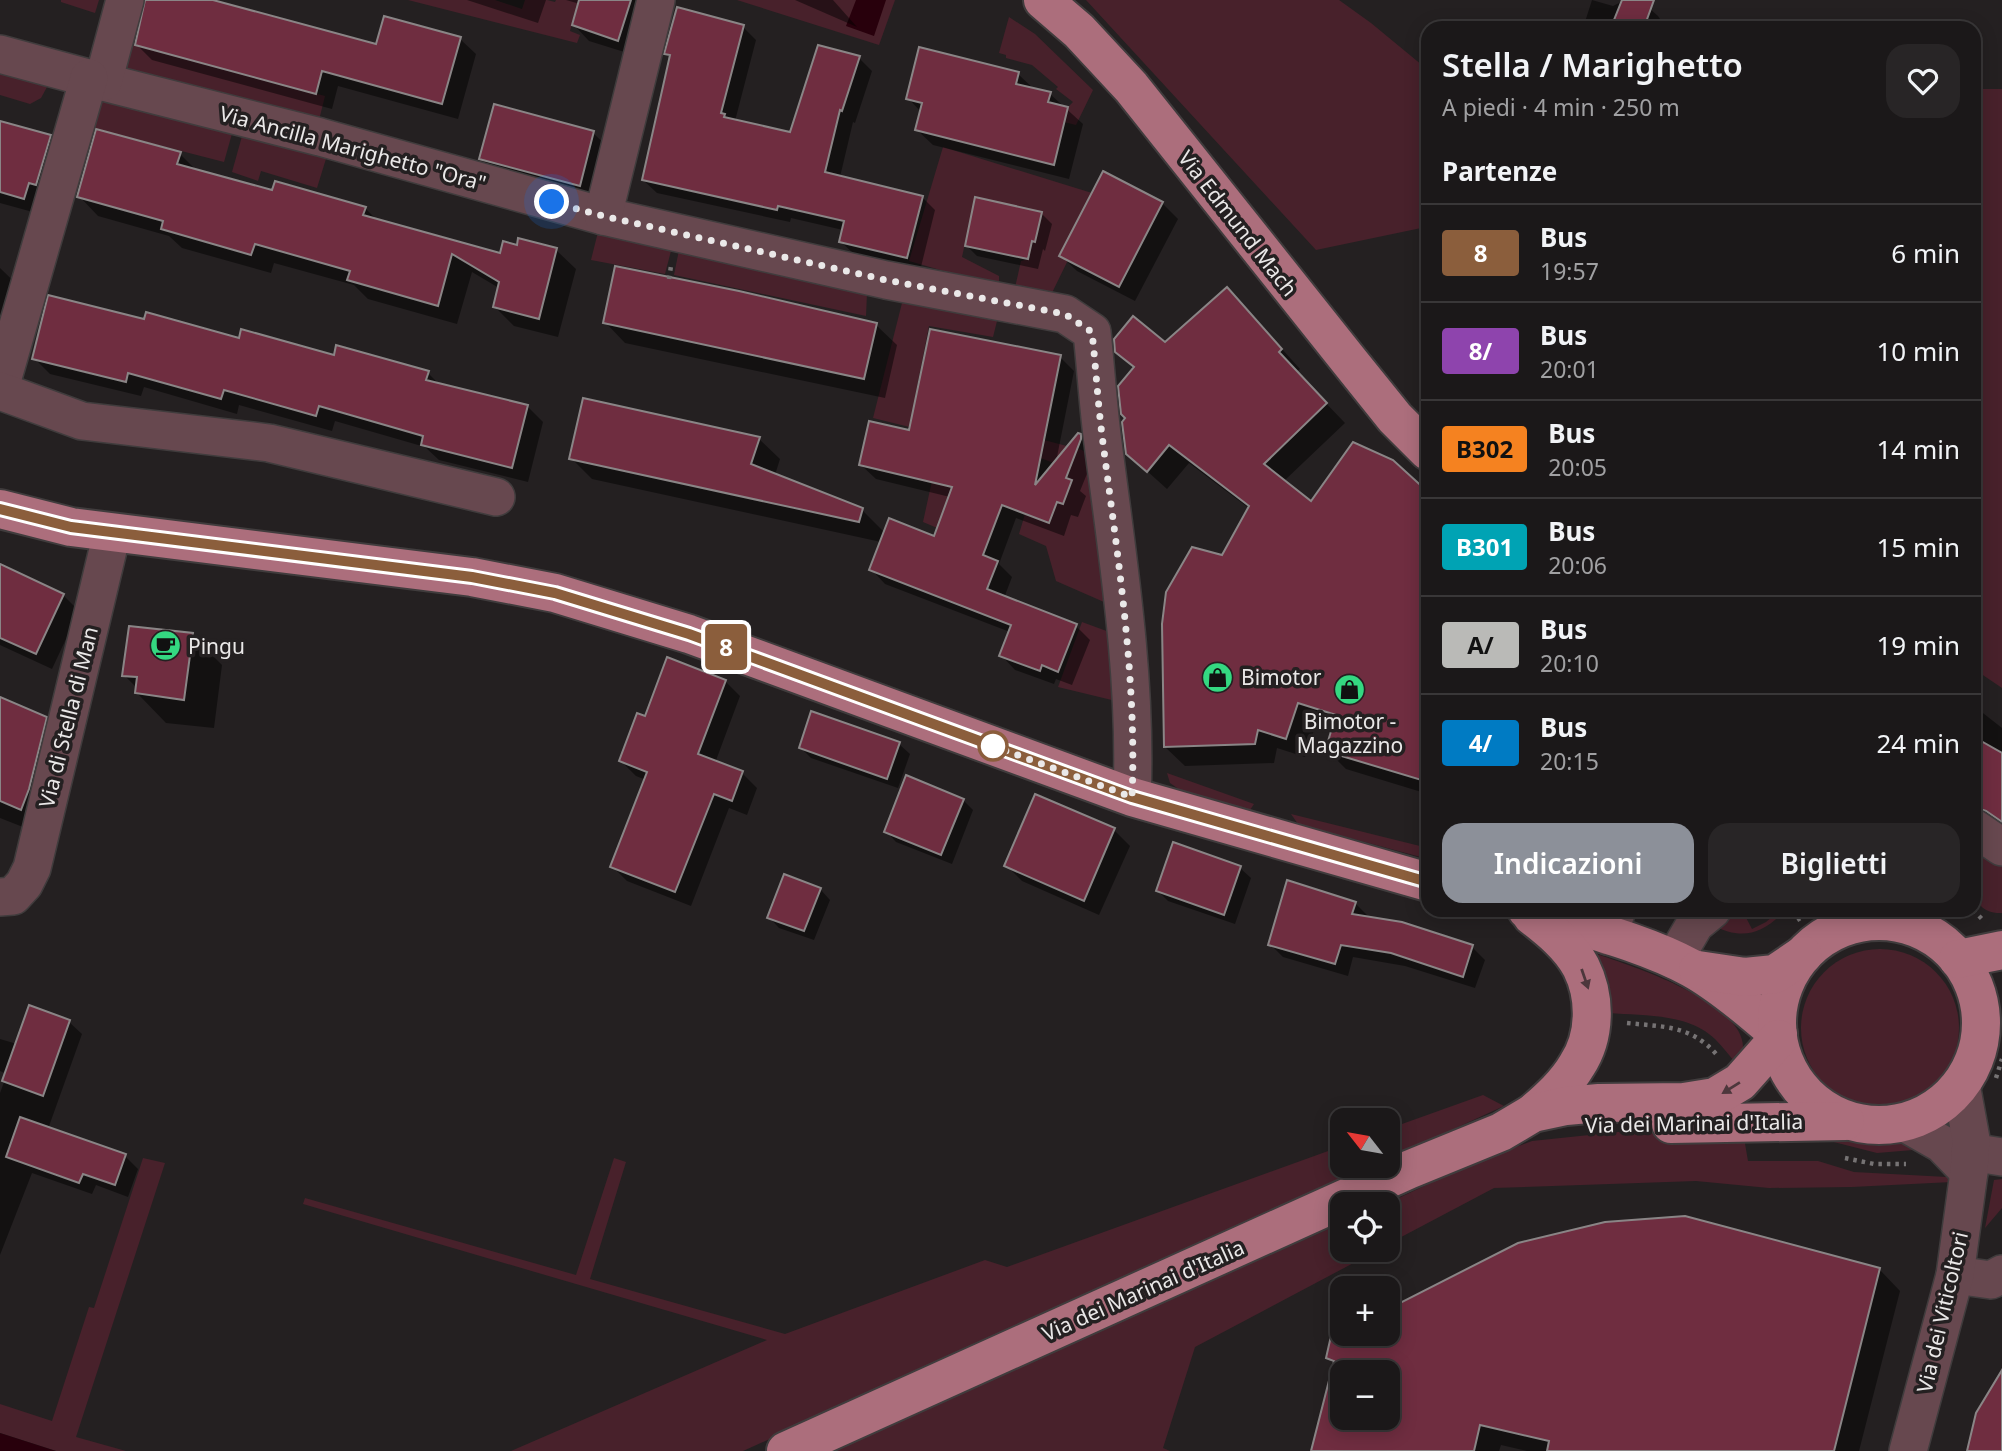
<!DOCTYPE html>
<html lang="it">
<head>
<meta charset="utf-8">
<style>
	:root { --surface:#1b1819; --page:#282526; --text:#f1f3f6; --muted:#a0a0a2; --line:#393738; --accent:#8c9099 }
	body { margin:0; font-family:"Noto Sans",sans-serif; background:var(--page); color:var(--text); height:100vh; display:flex; flex-direction:column; font-size:26px; white-space:nowrap }
	* { box-sizing:border-box; margin:0 }
	p { font-size:23px; color:var(--muted) }
	.icon { flex:none; width:38px; height:38px; fill:none; stroke:currentColor; stroke-width:2; stroke-linecap:round; stroke-linejoin:round }
	.map { position:relative; flex:1; overflow:hidden }
	.drawer { position:absolute; left:1421px; top:21px; width:560px; height:896px; display:flex; flex-direction:column; background:var(--surface); border-radius:21px; box-shadow:0 4px 18px #0003,0 0 0 2px var(--line) }
	.drawer>* { flex:none }
	.badge { padding:0 14px; border-radius:5px; font-size:24px; line-height:46px }
	.needle { width:46px; rotate:301deg }
	.buttons { position:absolute; left:1330px; top:1108px; display:grid; gap:14px }
	.buttons a { display:grid; place-items:center; width:70px; height:70px; border-radius:14px; background:var(--surface); box-shadow:0 4px 18px #0003,0 0 0 2px var(--line); font-size:35px }
	.you { position:absolute; width:35px; height:35px; margin:-18px; border:5px solid #fff; border-radius:50%; background:#1a73e8; box-shadow:0 0 0 10px #1a73e833 }
	.map>.badge { position:absolute; translate:-50% -50%; box-shadow:0 0 0 4px #fff }
	h2 { padding:0 21px; font-size:26px; line-height:63px }
	.round { display:grid; place-items:center; flex:none; width:74px; height:74px; border-radius:21px; background:var(--page) }
	.overview { display:flex; align-items:center; justify-content:space-between; height:119px; padding:0 21px }
	h1 { font-size:33px; font-weight:600; line-height:52px }
	.button { display:flex; gap:14px; margin-top:auto; padding:14px 21px }
	.button a { flex:1; height:80px; border-radius:21px; background:var(--accent); color:#fff; font-size:28px; font-weight:600; line-height:80px; text-align:center }
	.button a+a { background:var(--page); color:var(--text) }
	ul { padding:0; list-style:none }
	li { display:flex; align-items:center; gap:21px; height:98px; padding:0 21px; border-top:2px solid var(--line) }
	li div { flex:1 }
	li b { display:block; font-size:26px }
	li em { font-style:normal }
	li .badge { min-width:77px; font-weight:700; text-align:center }
	.map>svg:first-child { display:block }
	.green { fill:#48212b }
	.water { fill:#28000c }
	.shadow { fill:#0007; fill-rule:evenodd }
	.building { fill:#6f2d40; stroke:#8a8586; stroke-width:2; fill-rule:evenodd }
	.lines { fill:none; stroke-linecap:round; stroke-linejoin:round }
	.minor-casing { stroke:#403c3d; stroke-width:40 }
	.major-casing { stroke:#403c3d; stroke-width:42 }
	.path { stroke:#767374; stroke-width:4.5; stroke-dasharray:3.5 5; stroke-linecap:butt }
	.minor { stroke:#67484f; stroke-width:37 }
	.major { stroke:#ac6e7c; stroke-width:38 }
	.oneway { fill:#4d373c }
	.line-casing { stroke:#fff; stroke-width:16 }
	.line { stroke:#8b5e3c; stroke-width:10 }
	.walk { stroke:#eae8e8; stroke-width:7; stroke-dasharray:0 12.6 }
	.stop-dot { fill:#fff; stroke:#8b5e3c; stroke-width:3.5 }
	.labels { text-anchor:middle; dominant-baseline:central; stroke-width:7; stroke-linejoin:round; paint-order:stroke }
	.street-label { font-size:21px; fill:#eae8e8; stroke:#242021 }
	.poi-label { font-size:21px; fill:#eae8e8; stroke:#242021; text-anchor:start }
</style>
</head>
<body>
<div class="map">
<svg width="2002" height="1451" viewBox="0 0 2002 1451">
	<rect width="100%" height="100%" fill="#242021"/>
	<g class="green">
		<polygon points="61,0 99,0 95,13 61,2"/>
		<polygon points="408,0 495,0 522,9 525,0 547,0 555,2 556,0 579,0 570,31 580,35 577,43"/>
		<polygon points="737,0 895,0 879,45"/>
		<polygon points="1086,0 1339,0 1371,23 1428,70 1428,229 1426,227 1316,250"/>
		<polygon points="1009,17 1035,34 1093,90 1076,125 1064,122 1068,107 1073,102 1056,89 1058,87 1032,65 1006,58 1006,55 999,53"/>
		<polygon points="130,44 325,96 319,120 129,78 120,46"/>
		<polygon points="0,70 45,84 47,87 41,98 30,104 0,95"/>
		<polygon points="1974,89 2002,89 2002,688 1974,669"/>
		<polygon points="103,98 233,130 224,162 92,128"/>
		<polygon points="244,129 329,149 317,188 261,171 258,181 232,172"/>
		<polygon points="943,147 1092,193 1059,255 1068,260 1049,299 1014,292 1021,261 1028,259 1038,211 975,198 962,257 999,276 999,287 909,261"/>
		<polygon points="598,232 672,247 665,274 591,260"/>
		<polygon points="679,250 867,293 866,316 674,275"/>
		<polygon points="903,299 998,317 993,337 929,326 915,397 1048,423 1044,440 1082,450 1093,459 1111,595 1104,602 1056,581 1046,546 1019,534 1025,514 1049,523 1057,502 1063,504 1072,481 1066,478 1069,469 1015,448 970,439 948,497 949,501 987,527 987,549 923,522 942,435 873,418"/>
		<polygon points="1082,622 1112,633 1120,702 1058,687"/>
		<polygon points="1167,773 1254,804 1250,810 1180,790 1170,783"/>
		<polygon points="1291,814 1428,848 1428,859 1298,824"/>
		<path d="M1978,840L2002,865V913C1991,914 1978,909 1977,896C1977,891 1979,885 1979,879C1980,866 1978,853 1978,840Z"/>
		<path d="M1730,910H1742L1752,929L1766,922L1780,910H1786C1762,934 1743,941 1712,925Z"/>
		<circle cx="1880" cy="1028" r="79"/>
		<path d="M1596,954C1630,965 1774,1011 1737,1065C1730,1056 1723,1047 1715,1039C1688,1013 1644,1016 1609,1013L1594,956Z"/>
		<polygon points="1483,1095 1504,1106 1388,1159 1388,1129"/>
		<polygon points="1618,1132 1743,1132 1748,1161 1818,1161 1854,1172 1947,1177 1952,1182 1852,1187 1769,1188 1696,1181 1494,1188 1388,1244 1386,1204 1473,1163 1532,1141"/>
		<polygon points="1818,1138 1847,1139 1881,1143 1916,1143 1925,1154 1913,1150 1877,1153"/>
		<polygon points="1342,1146 1342,1166 1373,1166 743,1451 511,1451 767,1340 303,1204 305,1198 576,1275 614,1158 626,1162 590,1279 785,1334 985,1260 1007,1267"/>
		<polygon points="143,1158 165,1163 76,1437 126,1451 56,1451 0,1433 0,1404 52,1421 89,1307 94,1308"/>
		<polygon points="2002,1179 2002,1208 1985,1228 1994,1180"/>
		<polygon points="1342,1223 1342,1250 1378,1250 1195,1347 1163,1448 1170,1451 828,1451"/>
	</g>
	<g class="water">
		<polygon points="856,0 886,0 874,36 846,26"/>
		<polygon points="0,1433 56,1451 0,1451"/>
	</g>
	<g class="shadow">
		<polygon points="146,0 206,0 377,46 460,39 476,54 458,119 338,86 332,109 152,60 137,45"/>
		<polygon points="467,0 546,0 538,23"/>
		<polygon points="566,0 651,0 634,55 589,41 574,25 580,4"/>
		<polygon points="795,0 833,0 857,27"/>
		<polygon points="1592,0 1613,6 1625,0 1640,0 1658,16 1664,25 1663,28 1583,28"/>
		<polygon points="743,27 756,40 735,121 791,134 859,58 872,71 855,123 853,122 840,177 922,197 935,210 920,271 854,254 840,241 843,230 791,218 790,222 657,193 643,180 671,58 666,53"/>
		<polygon points="1018,74 1035,90 1050,94 1083,124 1069,179 933,145 917,130 921,112 908,98"/>
		<polygon points="0,123 50,136 66,152 40,214 0,203"/>
		<polygon points="593,133 609,148 595,201 497,174 481,159"/>
		<polygon points="180,154 197,171 273,192 365,208 377,220 502,255 518,247 556,250 576,269 558,337 514,326 495,307 499,288 472,272 457,324 368,299 354,285 274,263 271,273 182,248 169,236 98,216 79,196"/>
		<polygon points="1162,203 1178,219 1135,301 1077,271 1061,256"/>
		<polygon points="1041,213 1052,224 1045,251 1043,249 1038,269 977,256 966,245"/>
		<polygon points="0,268 31,298 0,384"/>
		<polygon points="1246,309 1300,369 1296,372 1345,423 1284,481 1312,503 1428,495 1428,794 1346,769 1327,750 1334,726 1317,721 1305,757 1277,748 1274,763 1185,766 1165,747 1223,557 1250,509 1189,463 1167,489 1127,453 1128,418 1134,369 1117,351 1165,345"/>
		<polygon points="145,322 335,358 428,373 440,385 527,406 543,422 528,482 439,460 425,447 335,421 332,431 239,405 237,414 144,387 141,396 50,374 34,358"/>
		<polygon points="605,322 876,325 897,345 885,398 625,343"/>
		<polygon points="1060,357 1074,371 1056,462 1079,435 1095,450 1095,454 1080,491 1086,496 1078,517 1071,515 1064,536 1016,518 999,564 1012,577 1004,598 1076,626 1090,640 1072,685 1056,679 1054,684 1015,670 1001,655 1010,632 885,584 871,569 881,542 592,479 571,458 759,439 780,459 775,475 862,510 885,533 935,538 950,497 876,479 861,465 910,432"/>
		<polygon points="0,566 63,595 79,611 52,669 0,645"/>
		<polygon points="192,635 222,665 214,728 166,723 137,693 137,688 124,675"/>
		<polygon points="725,681 740,696 715,763 742,773 757,788 747,815 729,808 691,906 627,881 612,866 646,780 636,776 621,761 646,718"/>
		<polygon points="0,699 46,718 75,748 51,838 0,818"/>
		<polygon points="1974,706 2002,728 2002,751 2000,754 2002,755 2002,825 1974,811"/>
		<polygon points="899,744 910,754 898,788 811,758 801,748"/>
		<polygon points="963,800 973,810 952,864 896,842 886,831"/>
		<polygon points="1114,830 1130,846 1099,915 1022,881 1006,865"/>
		<polygon points="1240,868 1251,878 1235,924 1168,901 1158,891"/>
		<polygon points="820,889 830,900 814,940 779,928 769,917"/>
		<polygon points="1355,903 1368,916 1367,918 1472,947 1485,960 1475,988 1405,966 1353,957 1348,976 1283,957 1270,944"/>
		<polygon points="69,1022 82,1034 48,1129 125,1156 138,1169 128,1197 96,1185 92,1194 32,1173 0,1255 0,1093 7,1074 0,1071 0,1039 17,1044"/>
		<path d="M1685,1218L1880,1270L1900,1291L1859,1451H1527L1501,1445L1499,1451H1313L1335,1365L1328,1358L1332,1338L1342,1333L1388,1334V1310L1518,1244ZM1342,1372H1388V1418H1342Z"/>
	</g>
	<g class="building">
		<polygon points="145,0 213,0 376,44 384,16 461,37 442,104 322,71 316,94 135,45"/>
		<polygon points="579,0 631,0 618,41 572,25"/>
		<polygon points="1622,0 1654,0 1646,22 1634,27 1614,20"/>
		<polygon points="677,7 744,25 721,113 725,114 724,117 790,132 818,45 860,56 842,111 840,110 825,172 923,196 907,258 839,242 844,221 778,206 777,210 642,180 670,55 664,54"/>
		<polygon points="919,47 1019,72 1016,84 1051,92 1048,102 1068,107 1054,165 915,130 922,103 906,99"/>
		<polygon points="494,104 594,131 580,186 479,159"/>
		<polygon points="0,121 51,135 36,185 29,183 24,199 0,192"/>
		<polygon points="96,129 181,152 177,164 272,190 275,181 366,207 363,215 500,253 503,241 517,245 518,238 557,248 539,319 493,307 499,282 452,254 438,306 347,280 350,271 255,244 251,255 161,229 163,221 77,197"/>
		<polygon points="1103,171 1163,202 1119,287 1059,256"/>
		<polygon points="975,197 1042,212 1035,242 1032,241 1028,259 965,246"/>
		<polygon points="615,266 739,291 877,323 864,379 603,323"/>
		<polygon points="1227,287 1282,349 1279,352 1327,403 1264,464 1311,501 1353,442 1393,460 1428,492 1428,782 1325,751 1336,715 1298,703 1286,739 1258,730 1255,744 1164,747 1162,624 1166,592 1192,547 1222,555 1249,506 1169,445 1147,472 1126,454 1122,422 1125,418 1121,414 1118,386 1134,367 1115,352 1114,339 1133,316 1165,342"/>
		<polygon points="48,295 144,319 146,312 239,338 241,329 334,355 336,345 429,371 426,380 528,405 512,468 421,445 423,436 319,406 316,416 224,390 221,399 128,373 126,382 32,359"/>
		<polygon points="930,329 1061,355 1035,485 1078,433 1081,434 1081,439 1066,478 1072,480 1063,504 1057,502 1049,523 1002,505 983,555 998,561 987,589 1077,624 1058,672 1042,665 1040,671 999,656 1011,625 869,570 889,518 934,536 952,487 859,465 869,421 909,430"/>
		<polygon points="583,398 760,437 751,464 863,508 859,522 569,459"/>
		<polygon points="0,564 64,594 36,654 0,638"/>
		<polygon points="129,626 193,633 184,700 135,693 137,677 122,676"/>
		<polygon points="667,657 726,680 698,754 743,771 732,801 714,794 675,892 610,867 647,772 619,761 637,713 645,716"/>
		<polygon points="0,697 47,717 29,789 21,810 0,801"/>
		<polygon points="811,711 900,742 887,779 799,748"/>
		<polygon points="1974,737 2002,753 2002,822 1986,811 1974,807"/>
		<polygon points="906,775 964,799 941,855 884,832"/>
		<polygon points="1035,794 1115,828 1084,901 1004,866"/>
		<polygon points="1173,842 1241,866 1224,915 1156,891"/>
		<polygon points="784,874 821,888 804,931 767,918"/>
		<polygon points="1287,880 1356,902 1352,914 1402,922 1473,945 1463,977 1391,953 1341,945 1335,964 1268,945"/>
		<polygon points="29,1005 70,1020 43,1096 2,1081"/>
		<polygon points="20,1117 126,1154 115,1185 83,1174 79,1183 6,1157"/>
		<path d="M1685,1216L1880,1268L1834,1451H1547L1549,1441L1480,1425L1474,1451H1311L1334,1361L1326,1358L1331,1336L1342,1331V1334H1388V1309L1518,1243L1605,1222ZM1342,1372H1388V1418H1342Z"/>
		<polygon points="2002,1370 2002,1451 1967,1451 1976,1413"/>
	</g>
	<g class="lines">
		<defs>
			<g id="minor">
				<path d="M0,54L103,82L320,137L603,216L886,280L1065,314L1092,332C1096,369 1098,406 1103,443C1118,560 1137,679 1132,797"/>
				<polyline points="103,82 125,0"/>
				<polyline points="603,216 656,0"/>
				<polyline points="0,388 89,78"/>
				<polyline points="0,391 82,421 269,443 496,497"/>
				<polyline points="1974,828 2002,847"/>
				<polyline points="0,897 13,896 24,884 32,868 112,533"/>
				<polyline points="1608,936 1617,910"/>
				<polyline points="1674,960 1695,924 1712,910"/>
				<polyline points="1905,1123 1942,1144 1969,1172"/>
				<polyline points="1970,1152 2002,1157"/>
				<polyline points="1955,1275 1991,1280 2002,1274"/>
				<polyline points="1908,1451 1955,1275 1969,1172 1971,1139 1961,1084"/>
			</g>
			<g id="major">
				<polyline points="1043,0 1079,31 1131,87 1350,362 1395,418 1428,451"/>
				<polyline points="0,509 71,527 472,577 555,593 689,634 1132,797 1428,882"/>
				<path d="M1527,910C1580,927 1643,942 1691,968C1720,984 1753,1012 1778,1034"/>
				<path d="M1532,916C1550,930 1570,946 1581,967C1596,997 1596,1036 1577,1065C1566,1084 1549,1099 1533,1113"/>
				<circle cx="1879" cy="1023" r="102"/>
				<polyline points="1958,959 2002,950"/>
				<polyline points="1698,970 1745,977 1775,974 1803,955"/>
				<polyline points="1671,1124 1845,1121"/>
				<polyline points="786,1451 1408,1170 1501,1132 1533,1113 1566,1106 1599,1103 1684,1102 1715,1097 1740,1082 1778,1039"/>
			</g>
		</defs>
		<use href="#minor" class="minor-casing"/>
		<use href="#major" class="major-casing"/>
		<g class="path">
			<polyline points="669,279 671,266"/>
			<polyline points="1973,910 1982,919"/>
			<polyline points="1797,920 1814,910"/>
			<path d="M1627,1023C1664,1027 1691,1025 1717,1055"/>
			<polyline points="1996,1078 2002,1059"/>
			<polyline points="1845,1158 1874,1164 1906,1164"/>
		</g>
		<use href="#minor" class="minor"/>
		<use href="#major" class="major"/>
	</g>
	<defs><path id="oneway-solid" d="M-6-.8H1V-3.2L6.5 0L1 3.2V.8H-6Z" transform="scale(1.75)"/></defs>
	<g class="oneway">
		<use href="#oneway-solid" transform="translate(1585 979) rotate(71)"/>
		<use href="#oneway-solid" transform="translate(1731 1088) rotate(148)"/>
	</g>
	<g class="lines">
		<defs>
			<polyline id="line" points="0,509 71,527 472,577 555,593 689,634 1132,797 1428,882"/>
		</defs>
		<use href="#line" class="line-casing"/>
		<use href="#line" class="line"/>
		<path class="walk" d="M552,202L603,216L886,280L1065,314L1092,332C1096,369 1098,406 1103,443C1118,559 1137,680 1132,797L993,746"/>
	</g>
	<defs>
		<symbol id="cafe-disc" viewBox="-11 -11 22 22"><circle r="9.5" fill="#34d881" stroke="#242021"/><path d="M-5.5-4.5H6V0H3Q3 3.5 0 3.5H-2.5Q-5.5 3.5-5.5 0ZM3-3.2v2h1.7v-2ZM-6 4.5H4V6H-6Z" fill="#111"/></symbol>
		<symbol id="shop-disc" viewBox="-11 -11 22 22"><circle r="9.5" fill="#34d881" stroke="#242021"/><path d="M-5-2.5h2.3a2.7 3.5 0 0 1 5.4 0H5L5.5 6h-11ZM-1.5-2.5h3a1.5 2.3 0 0 0-3 0Z" fill="#111"/></symbol>
	</defs>
	<g fill-rule="evenodd">
		<use href="#cafe-disc" x="148" y="628" width="35" height="35"/>
		<use href="#shop-disc" x="1200" y="660" width="35" height="35"/>
		<use href="#shop-disc" x="1332" y="672" width="35" height="35"/>
	</g>
	<circle class="stop-dot" cx="993" cy="746" r="14"/>
	<g class="labels">
		<g class="street-label">
			<text transform="translate(353 148) rotate(15)">Via Ancilla Marighetto "Ora"</text>
			<text transform="translate(1238 223) rotate(52)">Via Edmund Mach</text>
			<text transform="translate(68 717) rotate(-76)">Via di Stella di Man</text>
			<text transform="translate(1694 1123) rotate(-1)">Via dei Marinai d'Italia</text>
			<text transform="translate(1143 1290) rotate(-24)">Via dei Marinai d'Italia</text>
			<text transform="translate(1942 1312) rotate(-77)">Via dei Viticoltori</text>
		</g>
		<g class="poi-label">
			<text x="188" y="646">Pingu</text>
			<text x="1241" y="677">Bimotor</text>
			<text x="1350" y="721" text-anchor="middle">Bimotor -<tspan x="1350" dy="24">Magazzino</tspan></text>
		</g>
	</g>
</svg>
<div class="buttons">
<a><svg class="needle" viewBox="-14 -14 28 28"><path d="M0-13l5 13h-10z" fill="#e53935"/><path d="M0 13l5-13h-10z" fill="#a0a0a2"/></svg></a>
<a><svg class="icon" aria-label="locate" viewBox="0 0 24 24"><circle cx="12" cy="12" r="6"/><path d="M12 2v4M12 18v4M2 12h4M18 12h4"/></svg></a>
<a>+</a>
<a>−</a>
</div>
<div class="you" style="left:552px;top:202px"></div>
<b class="badge" style="left:726px;top:647px;background:#8b5e3c;color:#fff">8</b>
<section class="drawer">
<div class="overview"><div><h1>Stella / Marighetto</h1><p>A piedi · 4 min · 250 m</p></div><a class="round"><svg class="icon" aria-label="heart" viewBox="0 0 24 24"><path d="M12 20l-8-8c-3-5 5-10 8-4 3-6 11-1 8 4z"/></svg></a></div>
<h2>Partenze</h2>
<ul>
<li><span class="badge" style="background:#8b5e3c;color:#fff">8</span><div><b>Bus</b><p>19:57</p></div><em>6 min</em></li>
<li><span class="badge" style="background:#8e44ad;color:#fff">8/</span><div><b>Bus</b><p>20:01</p></div><em>10 min</em></li>
<li><span class="badge" style="background:#f58220;color:#111">B302</span><div><b>Bus</b><p>20:05</p></div><em>14 min</em></li>
<li><span class="badge" style="background:#00a3b4;color:#fff">B301</span><div><b>Bus</b><p>20:06</p></div><em>15 min</em></li>
<li><span class="badge" style="background:#babab7;color:#111">A/</span><div><b>Bus</b><p>20:10</p></div><em>19 min</em></li>
<li><span class="badge" style="background:#007bc3;color:#fff">4/</span><div><b>Bus</b><p>20:15</p></div><em>24 min</em></li>
</ul>
<div class="button"><a>Indicazioni</a><a>Biglietti</a></div>
</section>
</div>
</body>
</html>
